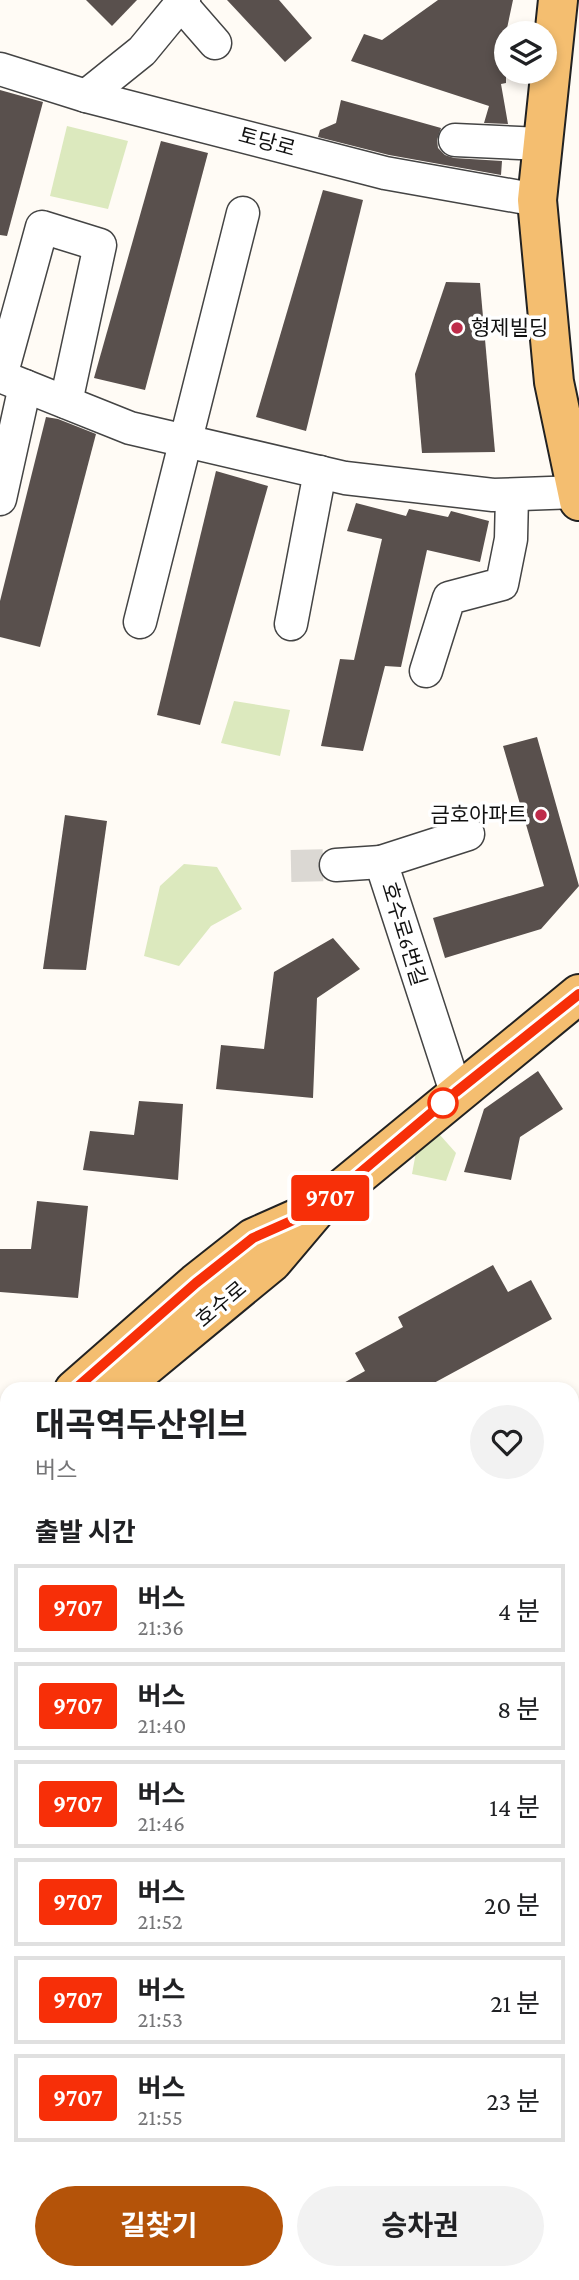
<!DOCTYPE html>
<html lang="ko">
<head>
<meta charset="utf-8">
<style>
	:root { --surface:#fff; --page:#f2f2f2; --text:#202124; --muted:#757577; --line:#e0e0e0; --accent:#b45309 }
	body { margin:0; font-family:"Crimson Pro","Noto Sans KR",serif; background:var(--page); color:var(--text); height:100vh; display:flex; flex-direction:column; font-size:26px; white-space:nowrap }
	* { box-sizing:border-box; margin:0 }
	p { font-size:23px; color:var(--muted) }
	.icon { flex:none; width:38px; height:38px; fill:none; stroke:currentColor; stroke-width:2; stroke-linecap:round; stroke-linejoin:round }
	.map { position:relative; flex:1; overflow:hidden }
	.sheet { position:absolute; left:0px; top:1382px; width:579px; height:898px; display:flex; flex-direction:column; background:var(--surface); border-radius:21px 21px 0 0; box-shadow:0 4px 10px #0003 }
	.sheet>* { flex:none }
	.badge { padding:0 14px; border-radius:5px; font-size:24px; line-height:46px }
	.fabs { position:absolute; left:494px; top:21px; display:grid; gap:14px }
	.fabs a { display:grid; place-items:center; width:63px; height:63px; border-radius:50%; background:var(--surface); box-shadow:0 4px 10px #0003; font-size:35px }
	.map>.badge { position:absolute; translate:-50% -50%; box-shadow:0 0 0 4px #fff }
	h2 { padding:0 35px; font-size:26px; line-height:63px }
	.round { display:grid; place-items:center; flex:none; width:74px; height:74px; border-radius:37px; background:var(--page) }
	.summary { display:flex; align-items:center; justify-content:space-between; height:119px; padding:0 35px }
	h1 { font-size:33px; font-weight:700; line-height:52px }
	.action { display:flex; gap:14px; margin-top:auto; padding:14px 35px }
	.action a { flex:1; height:80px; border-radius:42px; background:var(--accent); color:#fff; font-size:28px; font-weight:700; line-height:80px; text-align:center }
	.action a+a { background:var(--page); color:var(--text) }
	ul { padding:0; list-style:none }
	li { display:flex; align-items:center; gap:21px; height:88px; margin:0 14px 10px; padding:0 21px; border:4px solid var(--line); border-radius:0px }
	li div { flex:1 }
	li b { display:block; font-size:26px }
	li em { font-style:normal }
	li .badge { min-width:77px; font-weight:700; text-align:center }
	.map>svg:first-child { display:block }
	.farmland { fill:#f5edd5 }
	.green { fill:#dce9be }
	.pitch { fill:#ebf1d0 }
	.building { fill:#59504d }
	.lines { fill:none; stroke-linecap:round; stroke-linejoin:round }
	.minor-tunnel { stroke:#dbd8d3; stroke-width:32; stroke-dasharray:32 16; stroke-linecap:butt }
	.minor-casing { stroke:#444; stroke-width:35 }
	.major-casing { stroke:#222; stroke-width:42 }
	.path { stroke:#333; stroke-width:4.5; stroke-dasharray:7 3.5; stroke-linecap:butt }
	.minor { stroke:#fff; stroke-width:32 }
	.major { stroke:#f4be70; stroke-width:38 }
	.rail { stroke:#be2c4a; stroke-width:5 }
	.line-casing { stroke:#fff; stroke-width:16 }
	.line { stroke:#f72f08; stroke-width:10 }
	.poi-dot { fill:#be2c4a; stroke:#fff; stroke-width:2.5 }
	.stop-dot { fill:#fff; stroke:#f72f08; stroke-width:3.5 }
	.labels { text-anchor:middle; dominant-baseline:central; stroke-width:7; stroke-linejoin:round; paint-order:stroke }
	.street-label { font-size:21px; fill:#111; stroke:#fff }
	.poi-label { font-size:21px; fill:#111; stroke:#fff; text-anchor:start }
</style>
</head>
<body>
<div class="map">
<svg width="579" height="2280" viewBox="0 0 579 2280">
	<rect width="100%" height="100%" fill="#fffbf5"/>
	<polygon class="farmland" points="0,1873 7,1877 7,2273 572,2273 572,2109 579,2111 579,2280 0,2280"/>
	<g class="green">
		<polygon points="67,126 128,141 108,209 50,196"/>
		<polygon points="234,701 290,710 280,756 221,743"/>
		<polygon points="184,864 217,867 242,909 211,926 179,966 144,956 160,886"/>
		<polygon points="440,1135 456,1153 446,1181 412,1174 416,1152"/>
	</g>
	<polygon class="pitch" points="572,1466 579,1479 579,1775 572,1779"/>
	<g class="building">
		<polygon points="86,0 137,0 112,26"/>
		<polygon points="227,0 279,0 312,38 285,62"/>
		<polygon points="438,0 513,0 506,33 506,83 501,84 508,124 484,123 489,106 351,61 364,34 382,40"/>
		<polygon points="0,90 43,102 7,236 0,235"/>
		<polygon points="341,100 441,128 437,140 438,148 445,155 454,158 502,161 501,175 389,155 318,137 320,130 336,123"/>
		<polygon points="161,141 208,153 145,390 94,378"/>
		<polygon points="323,190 363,200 306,431 256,417"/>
		<polygon points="446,282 480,283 495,452 422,453 415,374"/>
		<polygon points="46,417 58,419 96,434 40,647 0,637 0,601"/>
		<polygon points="216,471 268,486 200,725 157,715"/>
		<polygon points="356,503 406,516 409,509 448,517 451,511 489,521 480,562 427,550 401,667 385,666 363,751 321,746 340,659 354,660 382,539 347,531"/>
		<polygon points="537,737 579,886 541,929 445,958 433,918 544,886 503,746"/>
		<polygon points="65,815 107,821 86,970 43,969"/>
		<polygon points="333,938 360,969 317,998 313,1098 216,1089 221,1045 264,1049 274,972"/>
		<polygon points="538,1071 563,1109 520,1137 511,1180 464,1172 484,1109"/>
		<polygon points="139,1101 183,1104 178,1180 83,1170 90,1131 134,1135"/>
		<polygon points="37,1201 88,1206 78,1298 0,1292 0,1249 31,1249"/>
		<polygon points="493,1265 508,1292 531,1280 552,1319 421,1390 331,1390 365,1371 355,1353 403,1327 398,1317"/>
	</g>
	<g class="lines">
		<polyline class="minor-tunnel" points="291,866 336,865"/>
		<defs>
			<g id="minor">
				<polyline points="181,4 215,43"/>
				<polyline points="0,69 86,96 385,173 537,200"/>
				<polyline points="86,96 142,51 184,0"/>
				<polyline points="455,140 542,144"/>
				<polyline points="0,376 130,428 345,478 493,495 577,492"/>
				<polyline points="1,376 42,227 100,245 66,402"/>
				<polyline points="0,499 25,386"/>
				<polyline points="140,622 243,213"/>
				<polyline points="291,624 320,472"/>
				<polyline points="426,671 449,598 502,584 511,539 512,495"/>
				<polyline points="336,865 381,862"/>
				<polyline points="456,1092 381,862 468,834"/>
				<polyline points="572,1885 579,1886"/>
			</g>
			<g id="major">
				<polyline points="558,0 537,200 554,382 579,501"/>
				<polyline points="74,1390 196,1283 253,1238 307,1214"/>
				<polyline points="117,1390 272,1262 316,1210 579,994"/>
				<polyline points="0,1451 7,1446"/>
				<polyline points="0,1495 7,1488"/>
				<polyline points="0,1531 7,1524"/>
			</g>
		</defs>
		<use href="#minor" class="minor-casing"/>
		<use href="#major" class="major-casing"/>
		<g class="path">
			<polyline points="0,1858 7,1860"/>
			<polyline points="572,2099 579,2101"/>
			<polyline points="262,2273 262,2280"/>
		</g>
		<use href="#minor" class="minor"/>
		<use href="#major" class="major"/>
		<g class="rail">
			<polyline points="0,1711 7,1716"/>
			<polyline points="0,1734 7,1738"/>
			<polyline points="0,1757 7,1762"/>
			<polyline points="0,1777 7,1781"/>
			<polyline points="0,1801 7,1805"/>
			<polyline points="572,1972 579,1974"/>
			<polyline points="572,1989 579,1991"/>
			<polyline points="572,2009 579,2011"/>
			<polyline points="572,2028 579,2030"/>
			<polyline points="572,2048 579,2050"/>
		</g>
	</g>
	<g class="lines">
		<defs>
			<polyline id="line" points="74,1390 196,1283 253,1238 316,1210 456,1092 579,994"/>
		</defs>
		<use href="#line" class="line-casing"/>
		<use href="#line" class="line"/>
	</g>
	<g class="poi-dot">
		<circle cx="457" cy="328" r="7"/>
		<circle cx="541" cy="815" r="7"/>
	</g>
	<circle class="stop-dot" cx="443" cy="1103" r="14"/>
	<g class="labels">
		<g class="street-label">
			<text transform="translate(267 142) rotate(15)">토당로</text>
			<text transform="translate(404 934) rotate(73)">호수로6번길</text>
			<text transform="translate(221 1304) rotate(-40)">호수로</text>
		</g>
		<g class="poi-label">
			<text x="471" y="328">형제빌딩</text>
			<text x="527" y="815" text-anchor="end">금호아파트</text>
		</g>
	</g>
</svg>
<div class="fabs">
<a><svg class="icon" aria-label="layers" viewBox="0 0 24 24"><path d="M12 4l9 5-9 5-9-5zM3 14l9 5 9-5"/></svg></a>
</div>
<b class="badge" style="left:330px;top:1198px;background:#f72f08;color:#fff">9707</b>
<section class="sheet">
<div class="summary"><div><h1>대곡역두산위브</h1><p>버스</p></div><a class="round"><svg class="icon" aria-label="heart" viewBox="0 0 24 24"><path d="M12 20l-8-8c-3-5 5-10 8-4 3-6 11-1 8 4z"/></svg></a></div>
<h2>출발 시간</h2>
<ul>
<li><span class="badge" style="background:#f72f08;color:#fff">9707</span><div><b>버스</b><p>21:36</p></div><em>4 분</em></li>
<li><span class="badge" style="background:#f72f08;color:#fff">9707</span><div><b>버스</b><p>21:40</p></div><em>8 분</em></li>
<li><span class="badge" style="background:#f72f08;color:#fff">9707</span><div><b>버스</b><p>21:46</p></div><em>14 분</em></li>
<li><span class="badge" style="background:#f72f08;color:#fff">9707</span><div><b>버스</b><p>21:52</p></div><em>20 분</em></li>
<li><span class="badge" style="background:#f72f08;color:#fff">9707</span><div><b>버스</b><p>21:53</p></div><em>21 분</em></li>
<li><span class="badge" style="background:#f72f08;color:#fff">9707</span><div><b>버스</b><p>21:55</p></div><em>23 분</em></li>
</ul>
<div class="action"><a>길찾기</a><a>승차권</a></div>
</section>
</div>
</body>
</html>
